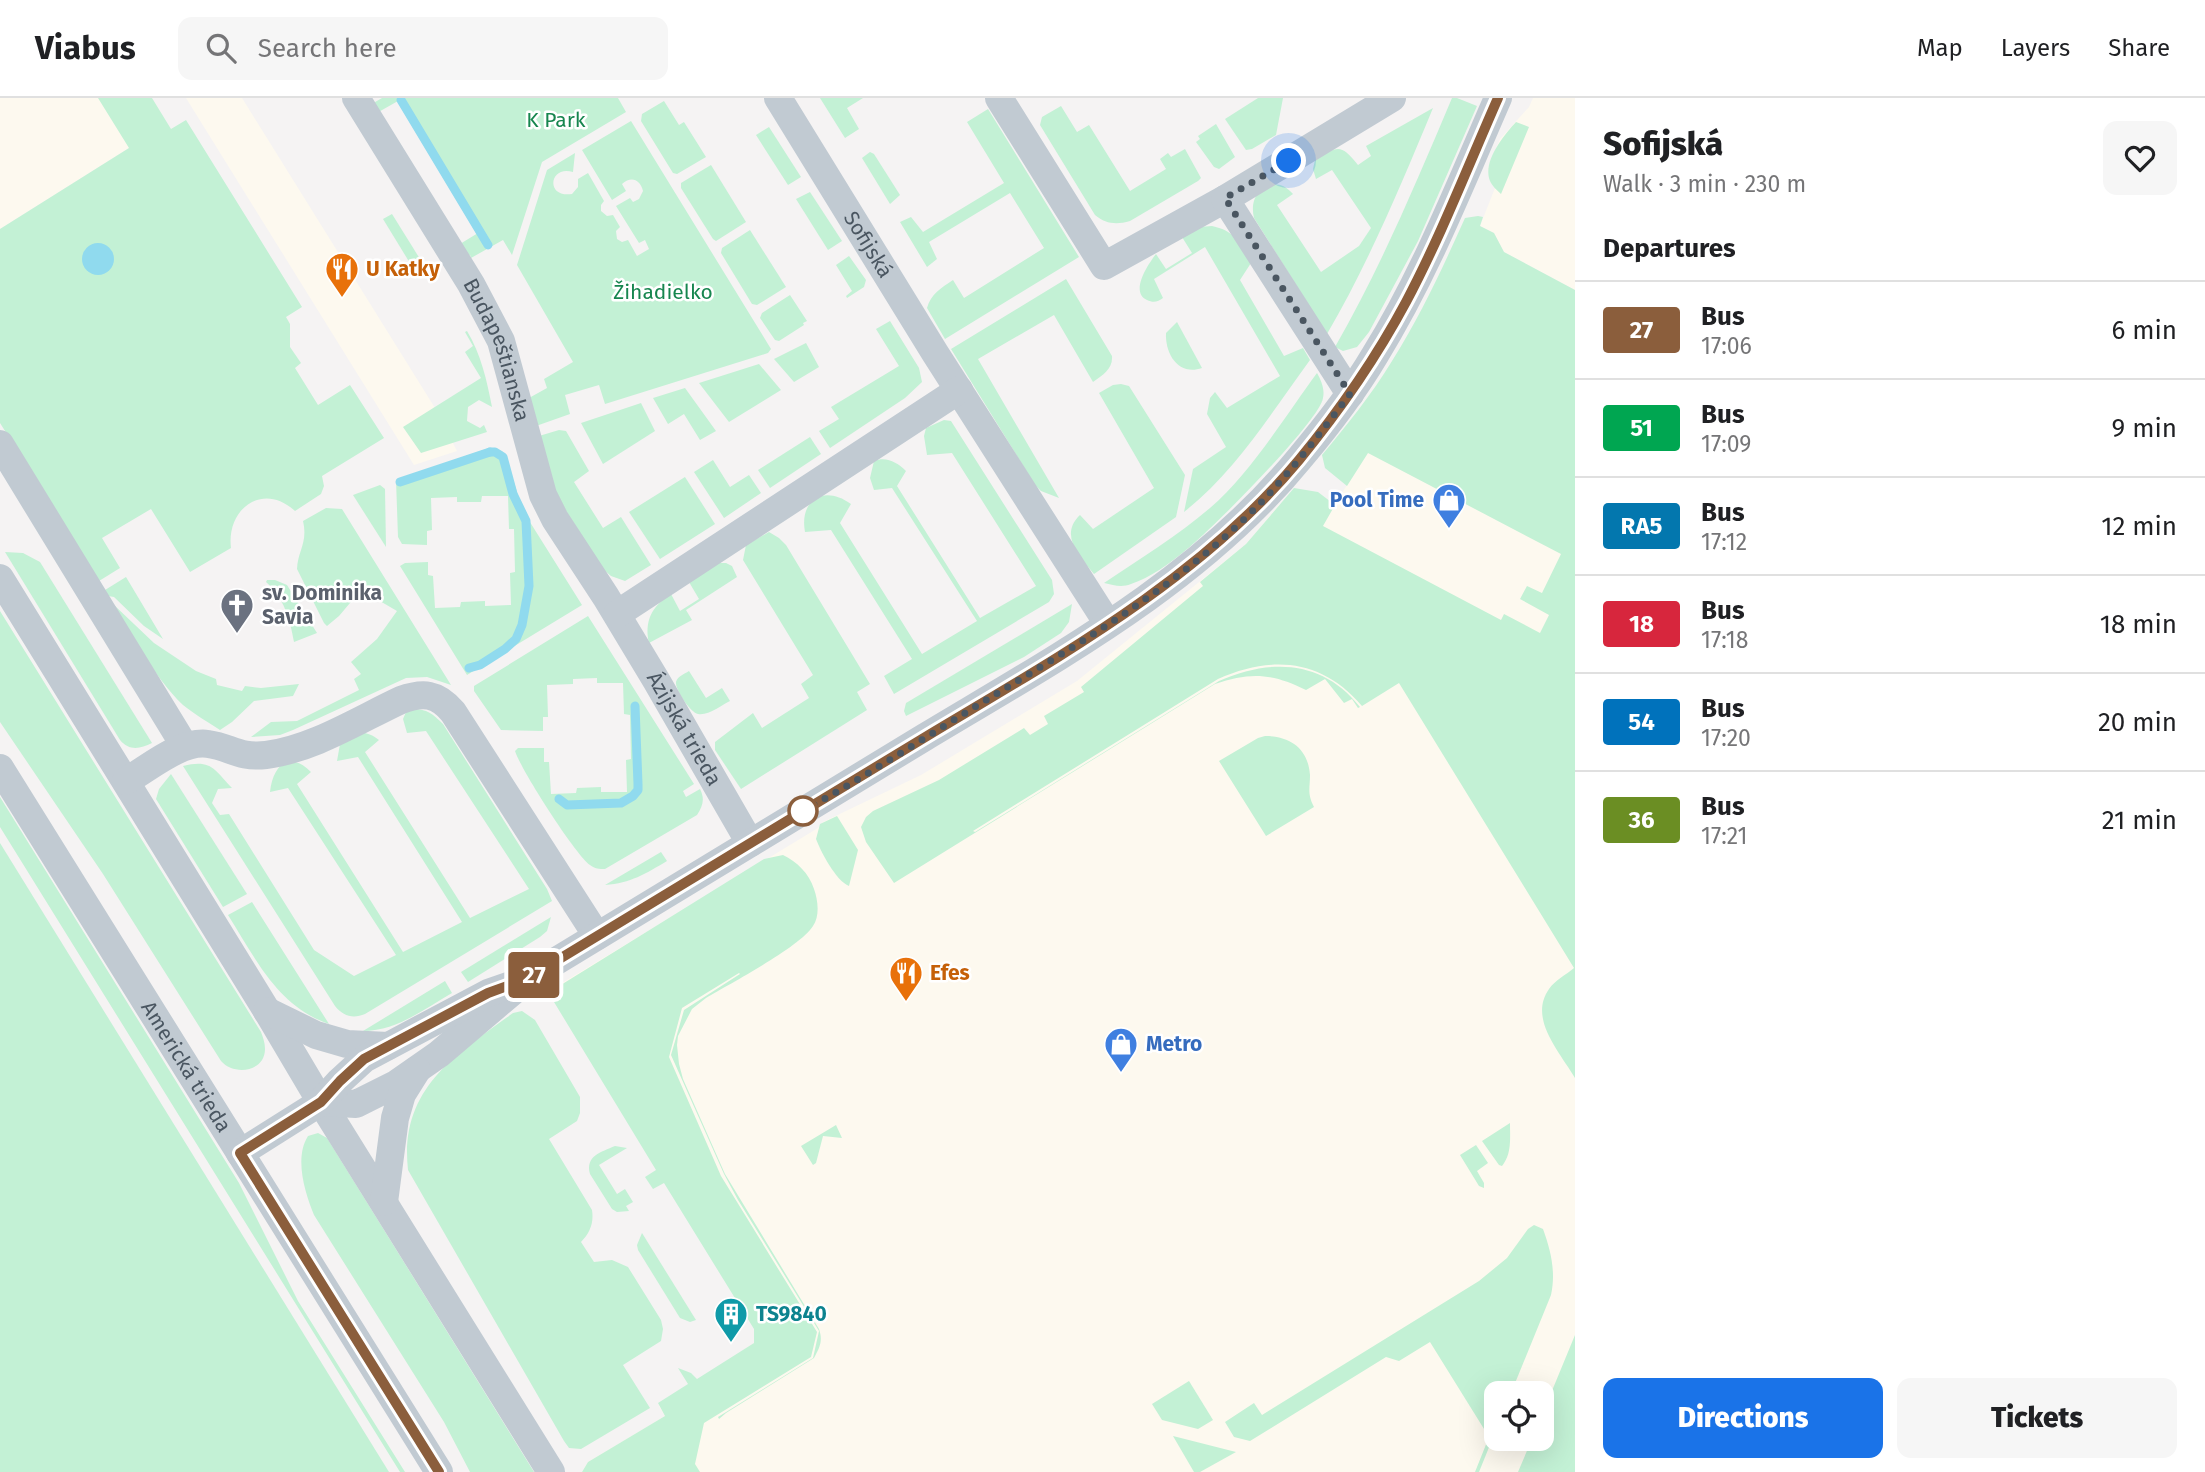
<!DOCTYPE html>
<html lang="en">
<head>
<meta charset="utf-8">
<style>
	:root { --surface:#fff; --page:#f6f6f6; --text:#202124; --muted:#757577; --line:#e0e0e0; --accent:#1a73e8 }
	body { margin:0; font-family:"Fira Sans",sans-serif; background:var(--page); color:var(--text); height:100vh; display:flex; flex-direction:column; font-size:26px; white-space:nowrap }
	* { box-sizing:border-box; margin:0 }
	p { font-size:23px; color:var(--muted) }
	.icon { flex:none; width:38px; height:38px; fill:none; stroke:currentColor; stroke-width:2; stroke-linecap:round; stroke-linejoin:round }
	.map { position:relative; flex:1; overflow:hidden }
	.panel { display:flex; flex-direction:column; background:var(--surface); width:630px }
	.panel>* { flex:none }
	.badge { padding:0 14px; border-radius:5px; font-size:24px; line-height:46px }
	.fabs { position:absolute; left:1484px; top:1283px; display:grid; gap:14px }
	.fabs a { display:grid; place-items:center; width:70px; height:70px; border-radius:14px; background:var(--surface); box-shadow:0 7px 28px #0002; font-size:35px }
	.you { position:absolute; width:35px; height:35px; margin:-18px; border:5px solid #fff; border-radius:50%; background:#1a73e8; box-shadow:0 0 0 10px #1a73e833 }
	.map>.badge { position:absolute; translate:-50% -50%; box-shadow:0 0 0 4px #fff }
	h2 { padding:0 28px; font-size:26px; line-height:63px }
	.round { display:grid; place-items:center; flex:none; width:74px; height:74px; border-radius:14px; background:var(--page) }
	.head { display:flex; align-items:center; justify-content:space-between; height:119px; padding:0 28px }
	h1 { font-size:33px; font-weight:800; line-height:52px }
	.primary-button { display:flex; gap:14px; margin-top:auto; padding:14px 28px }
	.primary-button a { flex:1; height:80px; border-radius:14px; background:var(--accent); color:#fff; font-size:28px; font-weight:800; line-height:80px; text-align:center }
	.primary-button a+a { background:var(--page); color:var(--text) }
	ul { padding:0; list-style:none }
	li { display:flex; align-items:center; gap:21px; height:98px; padding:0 28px; border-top:2px solid var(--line) }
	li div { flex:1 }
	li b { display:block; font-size:26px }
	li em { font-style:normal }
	li .badge { min-width:77px; font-weight:700; text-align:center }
	header { display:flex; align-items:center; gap:42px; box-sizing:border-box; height:98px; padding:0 35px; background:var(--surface); border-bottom:2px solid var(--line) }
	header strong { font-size:33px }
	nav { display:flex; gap:38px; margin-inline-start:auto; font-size:24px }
	.search { width:490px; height:63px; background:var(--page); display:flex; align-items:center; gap:18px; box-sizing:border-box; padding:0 24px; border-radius:14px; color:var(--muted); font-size:26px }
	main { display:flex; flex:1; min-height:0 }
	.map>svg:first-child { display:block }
	.commercial { fill:#fdf9ef }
	.green { fill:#c3f1d5 }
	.water { fill:#90daee }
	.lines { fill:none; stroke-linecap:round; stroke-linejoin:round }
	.stream { stroke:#90daee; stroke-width:9 }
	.minor { stroke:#c1cad2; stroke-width:28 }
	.line-casing { stroke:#fff; stroke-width:16 }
	.line { stroke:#8b5e3c; stroke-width:10 }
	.walk { stroke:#4a5661; stroke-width:7; stroke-dasharray:0 12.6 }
	.stop-dot { fill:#fff; stroke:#8b5e3c; stroke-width:3.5 }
	.labels { text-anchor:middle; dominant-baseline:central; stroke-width:5; stroke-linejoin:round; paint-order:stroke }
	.park-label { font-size:21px; fill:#17864f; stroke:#fff }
	.street-label { font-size:21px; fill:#4a5661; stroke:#fff }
	.food-label { font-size:21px; font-weight:bold; fill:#c56008; stroke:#fff; text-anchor:start }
	.shop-label { font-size:21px; font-weight:bold; fill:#366cbe; stroke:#fff; text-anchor:end }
	.worship-label { font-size:21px; font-weight:bold; fill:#5b616d; stroke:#fff; text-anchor:start }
	.culture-label { font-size:21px; font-weight:bold; fill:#0d838f; stroke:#fff; text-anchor:start }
</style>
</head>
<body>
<header>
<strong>Viabus</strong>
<div class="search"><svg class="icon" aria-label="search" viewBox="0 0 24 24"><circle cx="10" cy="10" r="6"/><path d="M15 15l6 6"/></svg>Search here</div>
<nav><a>Map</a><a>Layers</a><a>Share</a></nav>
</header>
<main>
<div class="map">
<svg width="1575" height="1374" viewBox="0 0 1575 1374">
	<rect width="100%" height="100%" fill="#f5f3f3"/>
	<g class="commercial">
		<polygon points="0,0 106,0 129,50 0,131"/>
		<polygon points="186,0 242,0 435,310 457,353 414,367"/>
		<polygon points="1533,0 1575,0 1575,192 1504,154 1494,135 1480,128 1495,90 1491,85 1488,70 1500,41 1529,9"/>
		<polygon points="1367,354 1562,456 1575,561 1575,1256 1542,1336 1542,1295 1496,1295 1496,1340 1540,1341 1526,1374 582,1374 588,1364 665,1318 659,1308 775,1231 562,885 818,730 823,724 921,677 1077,583 1246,446 1280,406 1322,428"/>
	</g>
	<g class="green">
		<path d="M98,0H152L171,31L186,22L302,209L286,219L290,226V249L301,265L295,270L318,307L350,287L384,340L322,378L324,388L321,396L295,413C263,383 226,411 231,450L190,474L151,411L102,440L120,470L99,483L0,325V131L129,50Z"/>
		<polygon points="382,0 618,0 626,14 542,64 512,157 503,142 471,160 470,157 467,158 460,146 478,135 398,3 375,16 370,7"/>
		<polygon points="820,0 863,0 847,10 859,31 845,40"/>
		<polygon points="1258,0 1283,0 1276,37 1252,51 1246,52 1225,21"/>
		<path d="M1452,0H1457L1477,8L1418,143L1369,234L1357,249L1343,253L1335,249C1381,169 1416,85 1452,0Z"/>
		<polygon points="664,3 679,27 684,24 706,59 677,76 673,75 641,23 642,16"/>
		<path d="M1061,8L1077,34L1089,27L1130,93L1166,71L1160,61L1168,55L1171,59L1185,51L1201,80L1198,83L1130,123C1116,127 1106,126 1095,117L1040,27L1042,19Z"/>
		<path d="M1433,10C1401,87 1369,164 1327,236L1254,120C1247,92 1275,74 1293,96L1277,107L1321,174L1359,148L1371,130L1332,72L1316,81L1313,71L1315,62C1337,49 1340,44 1358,67L1371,58L1366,48Z"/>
		<path d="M988,11L1079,159L945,241L927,210C931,196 941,190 953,182L964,200L1044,150L1010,95L929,144L937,161L927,169L900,124L911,119L923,134L1004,85L967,24Z"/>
		<path d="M631,23L771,251L768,255L605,306L599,287L565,297L570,316L536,328L529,300L547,290L544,281L573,264L517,167L547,72L575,55L573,74C549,67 545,100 572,96L578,89V81L588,75L604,103L601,107V113L607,118L613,117L620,129L616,133L617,141L622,144L628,142L637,158L649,151L645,142L639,145L616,108L630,100L633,104L639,101L643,93C640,81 631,78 622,86L626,93L612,102L582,52Z"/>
		<path d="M1516,24L1529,29L1501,96C1497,92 1492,88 1490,83C1482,64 1504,37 1516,24Z"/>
		<polygon points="1216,26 1235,59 1219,71 1214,69 1196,44 1200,41 1198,38"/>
		<polygon points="769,29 801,79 788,87 756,37"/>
		<polygon points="870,54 874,56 900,97 890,106 862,60"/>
		<polygon points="711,67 746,124 716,143 713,141 681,90 681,85"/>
		<polygon points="810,94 842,143 828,152 796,101"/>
		<polygon points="392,116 425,169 416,175 383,121"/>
		<path d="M1478,118L1483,119L1480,128L1494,135L1504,154L1575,192V980C1560,954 1528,921 1549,891C1555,882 1566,877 1574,870L1399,585L1362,608C1322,561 1272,557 1218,581L973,733L975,734L1219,583C1271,560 1323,562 1360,609L1358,610L1352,601L1344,605L1325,581L1306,592C1272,575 1250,574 1215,586L894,785L866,744L861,729L866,719L873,713L939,682L1024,630L1030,637L1048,626L1044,618L1084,594L1081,589L1203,488L1200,484L1246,446L1294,390L1318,394L1335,407L1323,428L1501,522L1504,516L1540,535L1549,517L1520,501L1527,488L1542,495L1561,456L1368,355L1347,388L1325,370L1322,357C1347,327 1372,296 1392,263C1421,217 1443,169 1465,120Z"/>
		<path d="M1212,128C1236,133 1239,145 1251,165L1240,182L1284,258L1303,250L1310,262C1271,315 1236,373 1184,414L1193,371L1226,349L1207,316L1210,300L1215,294L1227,310L1280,278L1205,149L1154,181L1163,200C1158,204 1153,205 1147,202C1129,194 1149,165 1156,156L1166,171L1192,155L1182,139L1199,129Z"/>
		<polygon points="750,132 786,189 757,207 752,206 721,155 722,150"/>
		<polygon points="849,158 866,182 864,189 847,200 846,198 852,193 836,167"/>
		<path d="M1066,181L1112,258C1113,271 1103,277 1093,284L1054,217L978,261L1059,400L1041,393L1035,387L951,251Z"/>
		<polygon points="790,197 807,223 803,225 804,227 779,243 775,242 760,220 762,215"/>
		<polygon points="890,223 919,270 922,284 905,300 830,350 819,333 839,321 831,309 899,268 876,231"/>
		<path d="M1177,224L1202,270C1179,278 1165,257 1166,235Z"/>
		<path d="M467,233C481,256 487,283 492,309L479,302L468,309L467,323L480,330L484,327L487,334L421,355L403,329L481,280L465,254L473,248L465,234Z"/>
		<polygon points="806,245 819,269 794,284 774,261"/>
		<polygon points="759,266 781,292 729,324 699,285"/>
		<path d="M1317,275C1321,282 1325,291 1323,300C1320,323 1208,435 1186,452C1170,465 1150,480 1131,486C1121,490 1114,487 1104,485C1140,461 1177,438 1210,410C1250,376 1286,317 1317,275Z"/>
		<path d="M1121,286L1129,288L1185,377L1176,419L1094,476C1079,458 1059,437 1080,417L1093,431L1154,390L1099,295L1113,287Z"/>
		<polygon points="685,290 716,333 700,342 684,316 668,326 653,300"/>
		<polygon points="641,305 655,333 603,366 581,325"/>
		<path d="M944,322L951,323L1052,482L1054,496L1049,504L894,596L884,578L912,561L831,432L805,434C799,402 824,386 851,406L840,425L922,556L977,523L892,390L874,392L870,380L874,363C886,358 897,364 906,373L897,388L980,520L1036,488L952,355L927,357L924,338L926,330Z"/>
		<polygon points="559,332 566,333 589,373 574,384 603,430 621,419 651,467 625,483 611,478 603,471 554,394 539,338"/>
		<polygon points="810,339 821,356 770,390 758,372"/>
		<polygon points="489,350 502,353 506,359 523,413 582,507 467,577 400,468 405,465 428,464 428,477 433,478 435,510 460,509 461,504 485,503 485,508 511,507 510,475 515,474 514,431 509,431 508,398 482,398 481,404 457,404 457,399 431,400 432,432 427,433 427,447 402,446 398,439 396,382"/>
		<polygon points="713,362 730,389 749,377 761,395 724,420 694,374"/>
		<polygon points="685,379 715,426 660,461 629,414"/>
		<polygon points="380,387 385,391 386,449 353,397"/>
		<path d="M326,410L342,411L451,587L427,579L406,580L293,632L280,637L251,639L271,624L297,623L359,592L354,581L361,576L351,564L377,541L397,513L361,492L339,518L327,528L324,525L297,471C298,452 308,445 303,423Z"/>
		<polygon points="769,434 779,440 786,447 870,586 857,594 867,612 741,691 715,652 715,644 753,615 762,630 809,600 801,586 813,577 743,462 746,447"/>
		<path d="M5,454L23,455L40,464L152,645C140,651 129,653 120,642Z"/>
		<path d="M719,465H726L732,468L737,479L686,512L692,522L649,545C644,523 652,508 671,496L680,513L699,501L689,484Z"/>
		<polygon points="126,479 163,541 144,528 114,499 108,498 105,492"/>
		<path d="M267,482H275L287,487L317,535L294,544C290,521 284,500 266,484Z"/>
		<polygon points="1072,506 1069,524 1061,535 1024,559 906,618 904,613 906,605"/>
		<path d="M114,507L154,545L196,573L216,581L217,587L242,593L245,588L261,590L299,586L293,598L254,603L232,624L220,632C208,624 194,616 183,607C154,579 135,541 114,507Z"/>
		<path d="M0,513L261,934C263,939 265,945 265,951C265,974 234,978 221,963L103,776L0,624Z"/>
		<path d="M588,518L694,686L683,693L686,699L700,691C705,701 703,708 697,717L605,771C599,771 595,771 590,767C575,756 521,672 515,653L518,650H544V664H549L551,696L576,695L577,690L601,689V694H627L626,662L631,661L630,617L624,616L623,585H597V580L573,581V586L547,587L548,619H543V633L501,632L474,593V588Z"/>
		<path d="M689,573L706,600L722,590L730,603C722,607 708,618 698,616C691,615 675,592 676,584C677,579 684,576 689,573Z"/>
		<path d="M413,611C427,611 433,616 443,626L547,791L552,803L365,916C353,921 343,918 335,908L183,668C211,661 214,671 232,690L218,691L212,705L220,717L229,716L314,852L354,878L396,857L288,690L270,694C273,667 289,652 311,674L297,686L403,854L462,824L358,659L337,663L340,646C357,636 362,629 379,642L365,654L470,820L529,791L426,633L407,635L403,621L406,614Z"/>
		<path d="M1265,638C1290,638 1308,650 1310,677C1310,691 1307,695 1314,709L1266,738L1219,663L1258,640Z"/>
		<polygon points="171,676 247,796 223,809 156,701 159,691"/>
		<polygon points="0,699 239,1085 298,1203 405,1374 400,1374 0,729"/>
		<path d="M837,718L858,752L849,788C836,783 821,754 816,741L820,726Z"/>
		<polygon points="0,745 389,1374 0,1374"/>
		<path d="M661,754L667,763C645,776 631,785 605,787Z"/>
		<path d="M783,757C797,764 809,775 814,791C818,802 820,818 813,828C800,849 731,885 706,900L692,911L678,938L677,947L679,966L683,981L725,1076L819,1231C823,1243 820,1249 814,1260L726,1315L719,1321L718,1319L813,1260L819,1233L738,1102L724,1076L671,957L684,912L740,876L739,875L682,910L669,959L721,1078L817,1234L811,1259L704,1325L695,1366L700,1374H582L588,1364L665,1318L658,1305L688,1286L678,1270L691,1275L697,1281L754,1245V1231L664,1085L653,1091L645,1079L656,1072L554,904L553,898L556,890L764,761Z"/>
		<path d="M252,804L329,926C278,909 255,860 228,817Z"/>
		<polygon points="551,819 547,833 540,839 468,884 461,874"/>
		<path d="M445,883L452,895C424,911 397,933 363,933Z"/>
		<path d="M522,913L535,922L580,999V1015L577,1023L549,1041L592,1112C594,1125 590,1135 581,1144L594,1164L612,1162L628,1169L661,1222L663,1231L661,1243L623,1267L650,1310L581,1351L569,1350L564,1343L408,1072C399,991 455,957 513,915Z"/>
		<path d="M1510,1025C1510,1040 1512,1056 1502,1068L1499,1067L1482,1043Z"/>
		<polygon points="836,1027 842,1040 823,1038 816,1065 813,1067 801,1048"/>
		<path d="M318,1035L327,1040L534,1374H470L444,1324L314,1117C305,1095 294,1060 308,1038Z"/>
		<polygon points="1476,1047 1488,1065 1477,1073 1484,1085 1484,1090 1479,1088 1460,1057"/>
		<path d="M615,1048L627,1050L599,1067L617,1096L625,1091L633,1104L626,1108L629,1113L617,1114L612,1111L590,1076C585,1058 601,1054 615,1048Z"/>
		<path d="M1534,1127L1543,1131C1551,1153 1556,1174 1551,1197L1511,1295H1496V1332L1479,1374H1475L1489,1339L1430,1244L1399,1263L1386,1259L1250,1343L1234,1339L1225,1324L1254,1305L1262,1317L1479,1183L1507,1160L1528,1131Z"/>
		<polygon points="642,1135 696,1222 690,1224 680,1220 638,1152 637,1147"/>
		<polygon points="1575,1237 1575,1374 1518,1374 1532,1341 1542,1340 1542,1317"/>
		<polygon points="1189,1283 1213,1322 1198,1331 1162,1322 1152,1306"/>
		<polygon points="1173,1338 1236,1354 1200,1374 1194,1374"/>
	</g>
	<circle class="water" cx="98" cy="161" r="16"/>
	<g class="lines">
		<g class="stream">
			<polyline points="401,2 488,147"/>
			<polyline points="400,384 490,354"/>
			<polyline points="469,570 480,567 505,551 516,541 522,527 529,488 526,423 513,396 503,359 495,354 490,354"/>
			<polyline points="559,701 567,707 621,705 633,698 638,692 638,686 635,608"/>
		</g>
		<g class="minor">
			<path id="s1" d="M356,0L471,186L501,243L543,397L555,421L606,499L656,582L750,745"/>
			<path id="s2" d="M778,0L935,255L1108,526"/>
			<polyline points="999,0 1104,168 1225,101 1350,296"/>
			<polyline points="1225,101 1392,0"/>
			<polyline points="0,346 184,647"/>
			<polyline points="0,480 267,913 321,1004 551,1374"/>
			<polyline points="617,516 959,292"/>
			<path id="s3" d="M0,670L439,1374"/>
			<path d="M126,683C149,670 181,642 208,646C231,649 238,660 266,657C313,651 358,622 401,602C423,594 437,595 453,614L597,838"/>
			<polyline points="267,913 316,937 347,946 388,948"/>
			<polyline points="321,1004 356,1006 396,986 439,956 512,894"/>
			<path d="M240,1055L321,1004L340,983L364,961L488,895L525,882C658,801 791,720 925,639C1058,559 1199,483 1299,361C1327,328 1353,294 1375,257C1425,176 1460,87 1498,0"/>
			<polyline points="384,1104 395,1020 402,996 417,972"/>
		</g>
	</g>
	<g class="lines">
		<defs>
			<path id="line" d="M439,1374L240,1055L321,1004L340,983L364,961L488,895L524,882L561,860C684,785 808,710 932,635C1062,557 1201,480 1299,362C1340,312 1376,260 1406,204C1441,138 1468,68 1498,0"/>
		</defs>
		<use href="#line" class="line-casing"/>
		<use href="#line" class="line"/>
		<path class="walk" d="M803,713C868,677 930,636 993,598C1078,546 1167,494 1240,425C1281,387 1316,341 1350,296L1225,100L1289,63"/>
	</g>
	<defs>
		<symbol id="restaurant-pin" viewBox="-11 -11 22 30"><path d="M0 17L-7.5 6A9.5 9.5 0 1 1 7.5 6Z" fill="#e8710a" stroke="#fff"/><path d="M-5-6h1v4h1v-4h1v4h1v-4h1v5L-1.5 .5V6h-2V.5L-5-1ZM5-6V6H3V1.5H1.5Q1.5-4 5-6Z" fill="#fff"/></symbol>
		<symbol id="shop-pin" viewBox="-11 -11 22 30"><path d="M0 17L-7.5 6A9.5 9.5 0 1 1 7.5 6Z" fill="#3f7fe0" stroke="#fff"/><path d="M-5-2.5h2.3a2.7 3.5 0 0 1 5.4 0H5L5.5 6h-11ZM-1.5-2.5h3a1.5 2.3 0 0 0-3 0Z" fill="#fff"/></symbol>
		<symbol id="church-pin" viewBox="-11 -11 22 30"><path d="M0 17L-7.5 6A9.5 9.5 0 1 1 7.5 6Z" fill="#6b7280" stroke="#fff"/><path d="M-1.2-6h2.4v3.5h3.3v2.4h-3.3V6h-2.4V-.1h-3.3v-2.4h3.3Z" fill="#fff"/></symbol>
		<symbol id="building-pin" viewBox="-11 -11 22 30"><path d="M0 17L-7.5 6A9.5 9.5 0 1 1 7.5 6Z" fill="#0f9aa8" stroke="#fff"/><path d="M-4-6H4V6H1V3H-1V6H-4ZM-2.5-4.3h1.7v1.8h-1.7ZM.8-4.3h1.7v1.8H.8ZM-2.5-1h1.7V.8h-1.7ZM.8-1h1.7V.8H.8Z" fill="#fff"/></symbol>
	</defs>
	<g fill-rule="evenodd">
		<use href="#restaurant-pin" x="323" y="152" width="38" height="52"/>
		<use href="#shop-pin" x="1430" y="383" width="38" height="52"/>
		<use href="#church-pin" x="218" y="488" width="38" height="52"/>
		<use href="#restaurant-pin" x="887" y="856" width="38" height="52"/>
		<use href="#shop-pin" x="1102" y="927" width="38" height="52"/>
		<use href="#building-pin" x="712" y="1197" width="38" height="52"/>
	</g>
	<circle class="stop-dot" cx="803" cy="713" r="14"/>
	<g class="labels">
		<g class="park-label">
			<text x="556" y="22">K Park</text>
			<text x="663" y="194">Žihadielko</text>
		</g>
		<g class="street-label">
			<text stroke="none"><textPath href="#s2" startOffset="172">Sofijská</textPath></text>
			<text stroke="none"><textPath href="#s1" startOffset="290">Budapeštianska</textPath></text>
			<text stroke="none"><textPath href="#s1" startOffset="716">Ázijská trieda</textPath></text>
			<text stroke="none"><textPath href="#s3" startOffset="352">Americká trieda</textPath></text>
		</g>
		<g class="food-label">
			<text x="366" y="171">U Katky</text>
			<text x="930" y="875">Efes</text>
		</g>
		<g class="shop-label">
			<text x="1424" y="402">Pool Time</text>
			<text x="1146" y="946" text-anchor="start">Metro</text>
		</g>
		<g class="worship-label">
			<text x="262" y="495">sv. Dominika<tspan x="262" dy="24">Savia</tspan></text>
		</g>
		<g class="culture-label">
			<text x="756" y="1216">TS9840</text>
		</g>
	</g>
</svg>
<div class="fabs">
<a><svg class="icon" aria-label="locate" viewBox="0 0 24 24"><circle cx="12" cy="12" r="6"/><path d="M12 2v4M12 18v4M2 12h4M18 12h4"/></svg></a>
</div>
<div class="you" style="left:1289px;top:63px"></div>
<b class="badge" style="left:534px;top:877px;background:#8b5e3c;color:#fff">27</b>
</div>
<section class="panel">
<div class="head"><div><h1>Sofijská</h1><p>Walk · 3 min · 230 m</p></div><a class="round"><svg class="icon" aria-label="heart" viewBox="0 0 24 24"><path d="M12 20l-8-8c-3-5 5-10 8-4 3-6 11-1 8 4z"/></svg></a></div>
<h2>Departures</h2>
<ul>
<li><span class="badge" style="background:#8b5e3c;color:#fff">27</span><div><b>Bus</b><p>17:06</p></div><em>6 min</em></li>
<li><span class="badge" style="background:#00a651;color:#fff">51</span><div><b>Bus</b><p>17:09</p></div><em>9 min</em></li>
<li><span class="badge" style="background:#0377ae;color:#fff">RA5</span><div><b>Bus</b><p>17:12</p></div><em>12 min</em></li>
<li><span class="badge" style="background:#d7263d;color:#fff">18</span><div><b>Bus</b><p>17:18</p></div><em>18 min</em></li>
<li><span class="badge" style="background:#0072bc;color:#fff">54</span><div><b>Bus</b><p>17:20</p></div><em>20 min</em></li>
<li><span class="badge" style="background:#6b8e23;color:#fff">36</span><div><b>Bus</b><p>17:21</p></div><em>21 min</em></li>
</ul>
<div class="primary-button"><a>Directions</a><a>Tickets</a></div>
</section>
</main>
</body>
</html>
